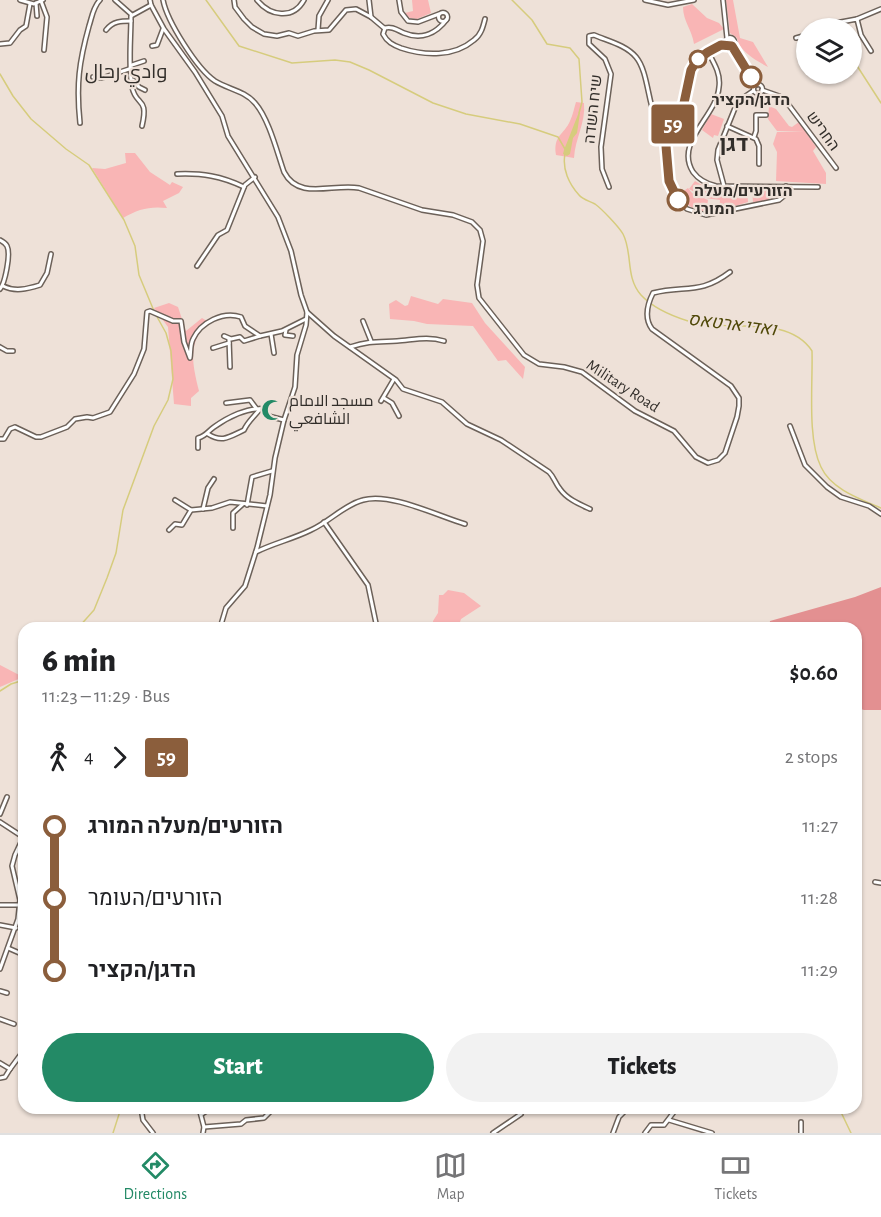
<!DOCTYPE html>
<html lang="en">
<head>
<meta charset="utf-8">
<style>
	:root { --surface:#fff; --page:#f2f2f2; --text:#202124; --muted:#757577; --line:#e0e0e0; --accent:#238a66 }
	body { margin:0; font-family:"Alegreya Sans",Cairo,Heebo,sans-serif; background:var(--page); color:var(--text); height:100vh; display:flex; flex-direction:column; font-size:22px; white-space:nowrap }
	* { box-sizing:border-box; margin:0 }
	p { font-size:20px; color:var(--muted) }
	.icon { flex:none; width:33px; height:33px; fill:none; stroke:currentColor; stroke-width:2; stroke-linecap:round; stroke-linejoin:round }
	.map { position:relative; flex:1; overflow:hidden }
	.side { position:absolute; left:18px; top:622px; width:844px; height:492px; display:flex; flex-direction:column; background:var(--surface); border-radius:18px; box-shadow:0 2px 4px #0004 }
	.side>* { flex:none }
	.badge { padding:0 12px; border-radius:4px; font-size:21px; line-height:39px }
	.fabs { position:absolute; left:796px; top:18px; display:grid; gap:12px }
	.fabs a { display:grid; place-items:center; width:66px; height:66px; border-radius:50%; background:var(--surface); box-shadow:0 2px 4px #0004; font-size:30px }
	.map>.badge { position:absolute; translate:-50% -50%; box-shadow:0 0 0 3px #fff }
	.legs { display:flex; align-items:center; gap:9px; height:66px; padding:0 24px; font-size:20px }
	.legs p { margin-inline-start:auto }
	.head { display:flex; align-items:center; justify-content:space-between; height:102px; padding:0 24px }
	h1 { font-size:33px; font-weight:800; line-height:45px }
	.button { display:flex; gap:12px; margin-top:auto; padding:12px 24px }
	.button a { flex:1; height:69px; border-radius:36px; background:var(--accent); color:#fff; font-size:24px; font-weight:800; line-height:69px; text-align:center }
	.button a+a { background:var(--page); color:var(--text) }
	ul { padding:0 24px; list-style:none }
	li { display:flex; align-items:center; gap:21px; height:72px; font-size:22px }
	li i { display:grid; place-items:center; width:9px; height:100%; margin:0 8px; background:currentColor }
	li i::after { content:''; width:15px; height:15px; margin:-8px; border:4px solid; border-radius:50%; background:var(--surface) }
	li p { margin-inline-start:auto }
	li:first-child i { background:linear-gradient(#0000 50%,currentColor 0) }
	li:last-child i { background:linear-gradient(currentColor 50%,#0000 0) }
	.tab-bar { display:flex; justify-content:space-around; align-items:center; height:84px; border-top:2px solid var(--line); background:var(--surface); font-size:16px; color:var(--muted) }
	.tab-bar a { display:grid; justify-items:center; gap:3px }
	.tab-bar .on { color:var(--accent) }
	.map>svg:first-child { display:block }
	.green { fill:#f9b5b5 }
	.forest { fill:#e39091 }
	.water { fill:#d6cc7d }
	.lines { fill:none; stroke-linecap:round; stroke-linejoin:round }
	.stream { stroke:#d6cc7d; stroke-width:1.5 }
	.minor-casing { stroke:#6c6159; stroke-width:6 }
	.minor { stroke:#fff; stroke-width:3 }
	.line-1-casing { stroke:#fff; stroke-width:14 }
	.line-1 { stroke:#8b5e3c; stroke-width:9 }
	.stop-1-dot { fill:#fff; stroke:#8b5e3c; stroke-width:3 }
	.labels { text-anchor:middle; dominant-baseline:central; stroke-width:4.5; stroke-linejoin:round; paint-order:stroke }
	.stop-label { font-size:16px; font-weight:bold; fill:#322e2a; stroke:#eee1d8 }
	.street-label { font-size:16px; fill:#322e2a; stroke:#eee1d8 }
	.poi-label { font-size:16px; fill:#322e2a; stroke:#eee1d8; text-anchor:start }
	.water-label { font-size:18px; font-style:italic; fill:#504909; stroke:#eee1d8 }
	.quarter-label { font-size:20px; fill:#322e2a; stroke:#eee1d8 }
	.district-label { font-size:22px; font-weight:bold; fill:#322e2a; stroke:#eee1d8 }
</style>
</head>
<body>
<div class="map">
<svg width="881" height="1133" viewBox="0 0 881 1133">
	<rect width="100%" height="100%" fill="#eee1d8"/>
	<g class="green">
		<polygon points="412,0 428,0 431,13 417,19 410,18 405,13 413,11"/>
		<path d="M726,0H733L740,38L753,42L768,67C757,61 739,51 737,38L730,33Z"/>
		<path d="M692,4L707,18L719,23L724,29L694,44C692,30 683,21 683,7Z"/>
		<path d="M576,102L584,103C586,122 575,139 574,158L556,155C553,135 564,135 570,121C573,115 574,108 576,102Z"/>
		<polygon points="769,106 776,109 789,126 792,127 799,122 816,147 813,151 826,173 826,184 776,181 777,152 773,144 777,132 805,131 777,131 768,119"/>
		<polygon points="711,114 724,119 718,136 714,135 713,138 702,130"/>
		<path d="M125,153H135L150,172L170,185L172,182L183,187L179,193L163,201L167,208C150,206 138,209 123,218L92,168L105,169L126,163Z"/>
		<path d="M695,181C712,192 728,190 747,189L748,202L719,211L720,200L705,198L689,189Z"/>
		<polygon points="752,187 770,187 769,200 753,203"/>
		<path d="M688,188L692,193L708,200L706,212C694,210 685,205 679,194Z"/>
		<polygon points="411,296 438,304 443,299 472,303 485,323 525,367 523,379 506,360 498,361 473,326 427,324 414,321 390,319 389,304 396,300 405,306 408,305"/>
		<path d="M169,303L178,307L186,331L202,318L207,321C188,345 192,362 199,391L191,398V406L174,404L168,327L154,308Z"/>
		<polygon points="448,590 464,593 481,606 461,619 458,628 433,628 433,621 438,613 439,595 443,595"/>
		<polygon points="0,665 23,677 0,687"/>
	</g>
	<polygon class="forest" points="881,587 881,710 864,710 857,708 856,628 769,628 770,621 855,597"/>
	<polygon class="water" points="579,112 580,113 577,133 573,138 570,154 567,156 563,154 564,150"/>
	<g class="lines">
		<g class="stream">
			<polyline points="206,0 239,46 292,63 335,60 350,62 369,70 433,103 466,114 520,124 558,137 565,149"/>
			<polyline points="512,0 532,20 547,44 570,48 579,59 582,102 579,113"/>
			<polyline points="852,58 881,103"/>
			<polyline points="0,74 13,96 31,119 66,149 89,165 124,220 135,246 139,275 154,311"/>
			<path d="M565,154C562,169 569,184 579,195C583,200 590,201 595,204C602,209 619,227 623,234C633,253 625,277 641,295C653,308 672,316 688,321C725,333 787,313 812,351C813,383 807,439 821,467C831,489 860,499 881,508"/>
			<polyline points="78,628 94,610 107,578 116,553 123,510 154,426 168,400 173,379 171,351 166,333 156,315"/>
			<polyline points="0,691 11,684 24,680"/>
			<polyline points="839,1108 851,1133"/>
			<polyline points="113,1133 121,1108"/>
		</g>
		<defs>
			<g id="minor">
				<polyline points="20,0 34,4 43,0"/>
				<polyline points="115,0 132,15"/>
				<polyline points="150,0 151,5 164,29 195,72 222,116 228,136 278,217 291,251 301,295 307,312 306,325 297,355 295,387 284,420 275,458 270,495 257,548 245,586 226,608 220,628"/>
				<path d="M163,0C167,21 197,69 215,81C228,89 245,91 255,103C269,119 277,152 284,172C299,201 333,183 359,188L422,210L453,215L472,222L480,230L483,241L477,285L479,298L524,355L539,364L564,367L582,372L635,411L674,431L696,457L708,463L718,460L725,453L737,417L739,406V398L731,386L652,329C644,318 647,305 653,293C685,285 700,295 730,272"/>
				<polyline points="234,0 235,7 244,19 252,27 264,34 277,36 289,33 298,36 314,31 329,30 346,10 356,9 371,17"/>
				<path d="M257,0C270,16 293,20 304,0"/>
				<polyline points="369,0 371,17 384,28"/>
				<polyline points="399,0 401,12 408,21 418,22 439,14"/>
				<polyline points="645,0 668,5 694,0"/>
				<polyline points="723,0 727,38"/>
				<polyline points="41,1 47,17 44,50"/>
				<polyline points="36,3 37,16"/>
				<circle cx="443" cy="17" r="4.5"/>
				<path d="M447,19C436,34 421,40 404,33C397,30 392,26 385,28L383,34C387,42 393,45 401,48C425,56 454,57 474,40C481,35 483,27 485,19"/>
				<polyline points="857,19 881,9"/>
				<polyline points="818,28 825,25 857,19 861,35 871,51"/>
				<path d="M106,30C113,21 121,21 131,21"/>
				<polyline points="318,30 319,16 328,0"/>
				<circle cx="730" cy="42" r="4.5"/>
				<polyline points="796,38 807,35"/>
				<polyline points="726,40 698,58 691,70 684,103 671,129 666,142 666,160 671,188 678,200 687,209 706,215 779,200 785,195 786,186"/>
				<polyline points="0,44 10,43 20,30 26,26 30,4"/>
				<polyline points="152,46 157,45 163,29"/>
				<polyline points="732,46 756,85"/>
				<path d="M708,52C714,63 721,74 719,87C717,116 674,142 693,172C699,180 707,184 716,186L818,187"/>
				<polyline points="132,65 144,61"/>
				<polyline points="93,77 102,78 132,68"/>
				<polyline points="133,80 139,87 145,90"/>
				<circle cx="758" cy="89" r="4.5"/>
				<polyline points="762,90 779,96 785,100 836,168"/>
				<path d="M80,123C76,85 79,62 89,26C92,17 93,7 100,0"/>
				<path d="M142,126C149,96 136,107 132,87C128,65 131,39 131,16L151,5"/>
				<polyline points="727,126 756,139 759,146 759,164"/>
				<polyline points="754,137 756,131 756,115 766,115"/>
				<path d="M177,174C202,173 221,176 244,187"/>
				<polyline points="724,186 717,160 718,150 735,108 743,98 753,91"/>
				<path d="M609,187L602,169L601,147L611,74L605,59L589,44V36L594,35C608,41 626,45 636,57C652,76 646,124 669,133"/>
				<path d="M0,240C2,241 6,244 7,246C11,254 5,283 0,289"/>
				<polyline points="197,266 218,235 227,230 245,185 255,177"/>
				<path d="M3,286C15,292 27,289 40,285L47,273L51,254"/>
				<path d="M307,312L334,336L396,380L403,389L442,402L467,424L501,440L549,472C554,477 555,483 560,489C567,499 579,504 590,509"/>
				<polyline points="363,321 371,341"/>
				<polyline points="286,330 285,335 293,336"/>
				<polyline points="271,334 274,353"/>
				<polyline points="224,336 231,339 240,337 244,341 260,336"/>
				<polyline points="229,339 230,367"/>
				<polyline points="0,347 7,351 13,351"/>
				<path d="M350,347C369,341 377,342 397,341C413,340 428,336 444,341"/>
				<polyline points="213,348 229,343"/>
				<polyline points="384,398 392,403 399,416"/>
				<polyline points="381,401 394,379"/>
				<polyline points="226,403 250,400 256,408"/>
				<polyline points="790,426 805,465 827,487 841,497 869,506 881,514"/>
				<path d="M208,434C222,443 229,437 244,430C248,421 254,417 260,409"/>
				<path d="M0,439H4L10,429L15,427L36,437H41L67,427L75,419L87,417L93,418L110,412L134,374L144,349L147,312L150,311L173,321H181L184,342L190,358C191,352 190,345 193,339C201,322 223,311 241,317L245,326L260,336L282,331L306,319"/>
				<path d="M198,448V438C206,436 208,431 214,427C228,417 248,407 264,409L268,416L284,420"/>
				<polyline points="175,500 191,510 212,508 230,502 267,506"/>
				<polyline points="247,505 252,477 272,471"/>
				<polyline points="203,509 208,488 214,479"/>
				<polyline points="324,522 368,585 377,628"/>
				<polyline points="233,528 233,513 243,504"/>
				<polyline points="169,530 175,524 182,525 191,510"/>
				<path d="M256,552C274,543 293,539 311,530C329,522 344,505 363,500C390,492 438,516 465,524"/>
				<polyline points="0,814 7,797"/>
				<polyline points="0,822 23,837"/>
				<polyline points="875,882 881,883"/>
				<polyline points="0,905 20,905"/>
				<polyline points="0,925 16,928"/>
				<polyline points="8,948 24,955"/>
				<polyline points="0,969 18,919 20,900 12,866 15,855 24,836"/>
				<polyline points="0,991 7,993"/>
				<polyline points="0,1019 14,1024"/>
				<polyline points="0,1063 10,1069 24,1050"/>
				<polyline points="0,1078 5,1077 10,1069"/>
				<polyline points="141,1108 143,1120 153,1133"/>
				<polyline points="199,1108 204,1127 203,1133"/>
				<polyline points="235,1109 235,1108"/>
				<polyline points="202,1114 211,1108"/>
				<polyline points="669,1120 712,1133"/>
				<polyline points="801,1122 801,1133"/>
				<polyline points="204,1127 241,1124 246,1120 264,1118 274,1108"/>
				<polyline points="493,1133 521,1114"/>
				<polyline points="613,1133 619,1117 628,1108"/>
				<polyline points="645,1133 651,1125 664,1125 677,1108"/>
			</g>
		</defs>
		<use href="#minor" class="minor-casing"/>
		<use href="#minor" class="minor"/>
	</g>
	<g class="lines">
		<defs>
			<polyline id="line-1" points="678,200 669,181 666,146 669,132 684,103 691,70 697,60 708,52 721,45 732,46 751,77"/>
		</defs>
		<use href="#line-1" class="line-1-casing"/>
		<use href="#line-1" class="line-1"/>
	</g>
	<defs>
		<symbol id="mosque-bare" viewBox="-9 -9 18 18"><path d="M3.5-4.9A6 6 0 1 0 3.5 4.9A5 5 0 1 1 3.5-4.9Z" fill="#238a66" stroke="#eee1d8" stroke-width="2.5" paint-order="stroke"/></symbol>
	</defs>
	<g fill-rule="evenodd">
		<use href="#mosque-bare" x="257" y="395" width="30" height="30"/>
	</g>
	<g class="stop-1-dot">
		<circle cx="698" cy="59" r="8"/>
		<circle cx="751" cy="77" r="10"/>
		<circle cx="678" cy="200" r="10"/>
	</g>
	<g class="labels">
		<g class="stop-label">
			<text x="751" y="100">הדגן/הקציר</text>
			<text x="694" y="191" text-anchor="start">הזורעים/מעלה<tspan x="694" dy="18">המורג</tspan></text>
		</g>
		<g class="street-label">
			<text transform="translate(593 109) rotate(-84)">שיח השדה</text>
			<text transform="translate(823 131) rotate(54)">החריש</text>
			<text transform="translate(623 386) rotate(33)">Military Road</text>
		</g>
		<g class="poi-label">
			<text x="289" y="401">مسجد الامام<tspan x="289" dy="18">الشافعي</tspan></text>
		</g>
		<g class="water-label">
			<text transform="translate(732 325) rotate(7)">ואדי ארטאס</text>
		</g>
		<g class="quarter-label">
			<text x="126" y="72">وادي رحال</text>
		</g>
		<g class="district-label">
			<text x="734" y="144">דגן</text>
		</g>
	</g>
</svg>
<div class="fabs">
<a><svg class="icon" aria-label="layers" viewBox="0 0 24 24"><path d="M12 4l9 5-9 5-9-5zM3 14l9 5 9-5"/></svg></a>
</div>
<b class="badge" style="left:673px;top:124px;background:#8b5e3c;color:#fff">59</b>
<section class="side">
<div class="head"><div><h1>6 min</h1><p>11:23 – 11:29 · Bus</p></div><b>$0.60</b></div>
<div class="legs"><svg class="icon" aria-label="walk" viewBox="0 0 24 24"><circle cx="13" cy="4" r="2"/><path d="M13 8l-2 6 4 7M11 14l-3 7M7 12l3-4h3l4 4"/></svg>4<svg class="icon" aria-label="forward" viewBox="0 0 24 24"><path d="M9 5l7 7-7 7"/></svg><b class="badge" style="background:#8b5e3c;color:#fff">59</b><p>2 stops</p></div>
<ul>
<li><i style="color:#8b5e3c"></i><b>הזורעים/מעלה המורג</b><p>11:27</p></li>
<li><i style="color:#8b5e3c"></i><span>הזורעים/העומר</span><p>11:28</p></li>
<li><i style="color:#8b5e3c"></i><b>הדגן/הקציר</b><p>11:29</p></li>
</ul>
<div class="button"><a>Start</a><a>Tickets</a></div>
</section>
</div>
<nav class="tab-bar">
<a class="on"><svg class="icon" aria-label="directions" viewBox="0 0 24 24"><path d="M12 3l9 9-9 9-9-9zM9 14v-3h6M13 9l2 2-2 2"/></svg>Directions</a>
<a><svg class="icon" aria-label="map" viewBox="0 0 24 24"><path d="M3 6l6-2 6 2 6-2v14l-6 2-6-2-6 2zM9 4v14M15 6v14"/></svg>Map</a>
<a><svg class="icon" aria-label="tickets" viewBox="0 0 24 24"><path d="M3 7h18v10H3zM15 7v10"/></svg>Tickets</a>
</nav>
</body>
</html>
